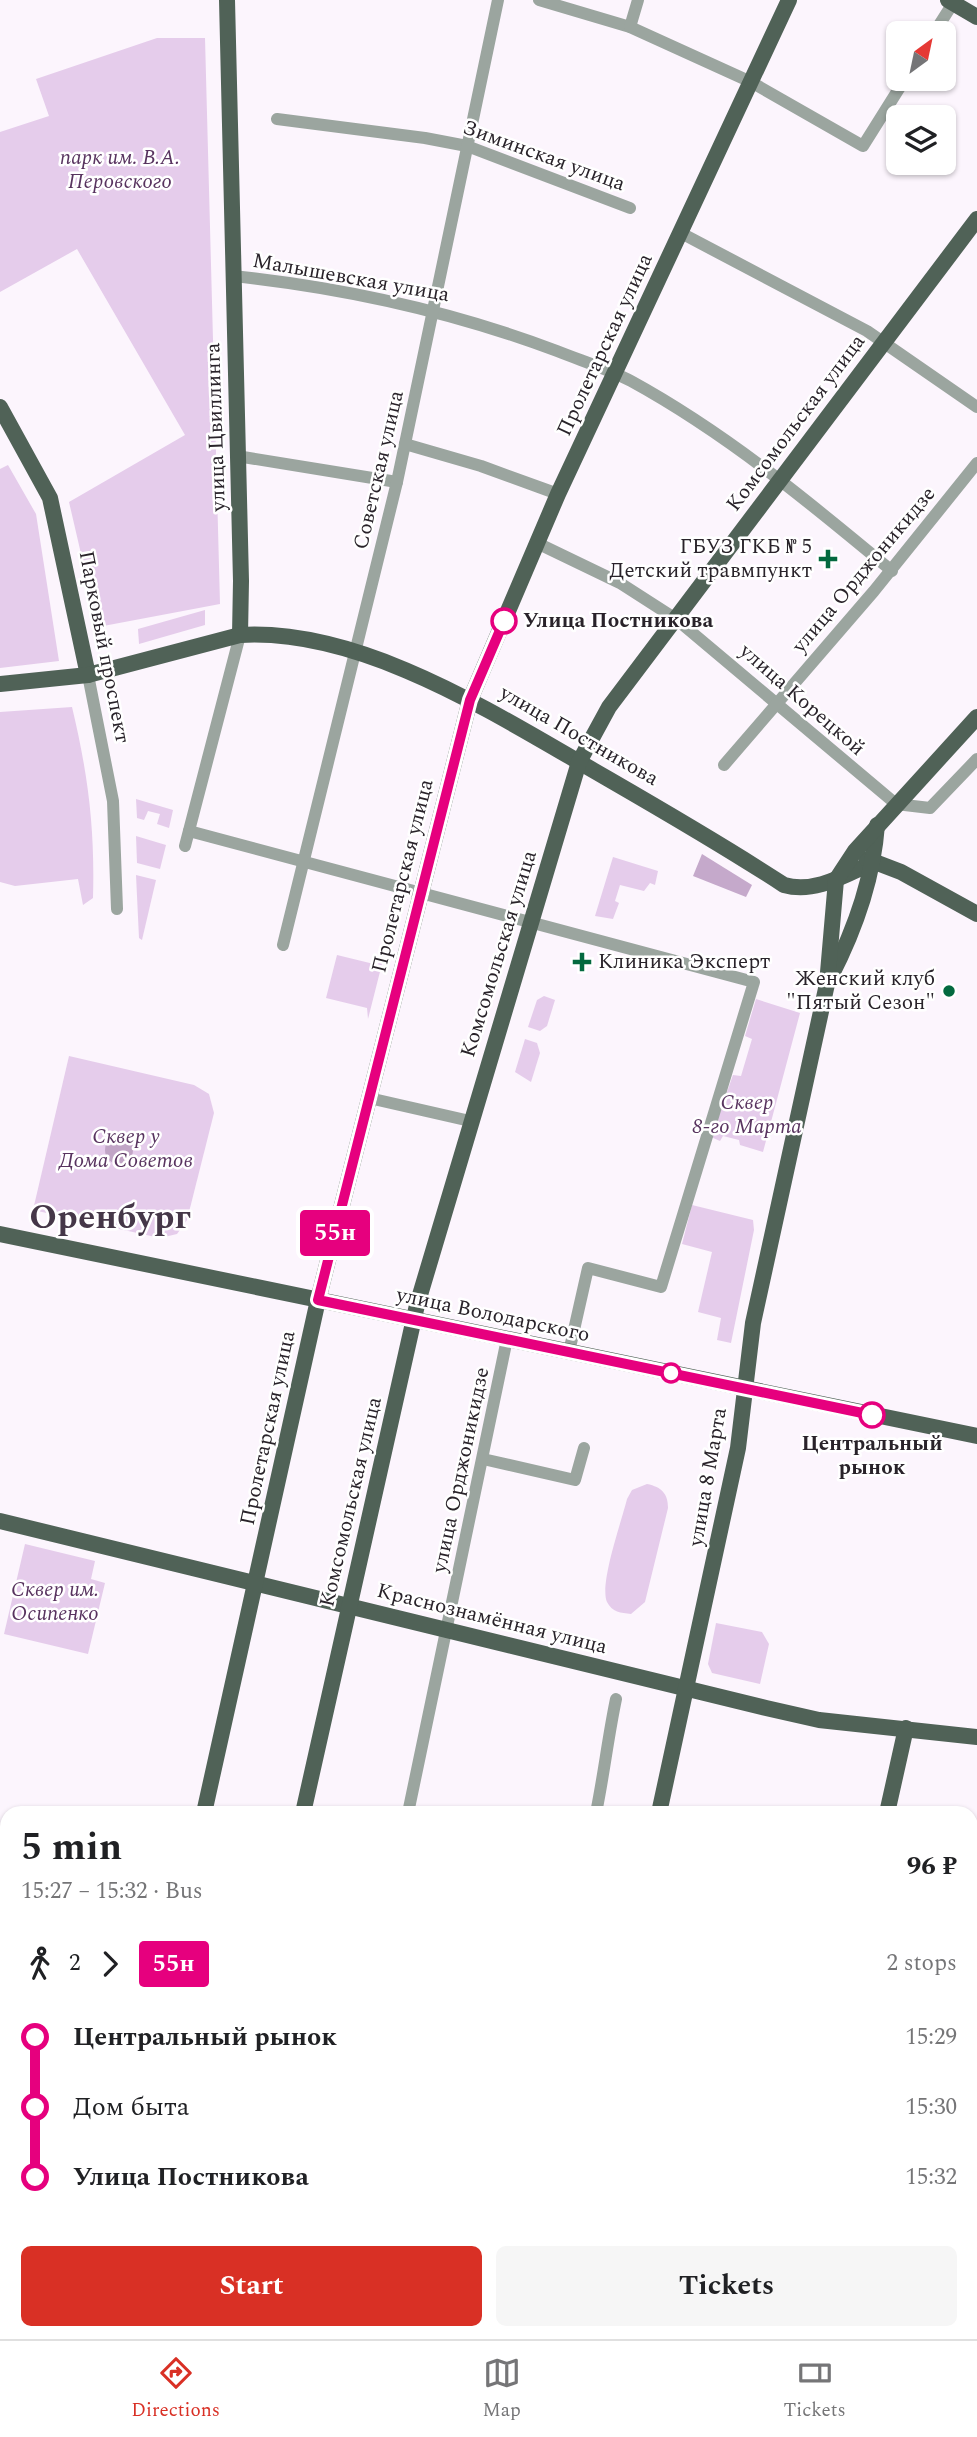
<!DOCTYPE html>
<html lang="en">
<head>
<meta charset="utf-8">
<style>
	:root { --surface:#fff; --page:#f6f6f6; --text:#202124; --muted:#757577; --line:#e0e0e0; --accent:#d93025 }
	body { margin:0; font-family:Spectral,serif; background:var(--page); color:var(--text); height:100vh; display:flex; flex-direction:column; font-size:26px; white-space:nowrap }
	* { box-sizing:border-box; margin:0 }
	p { font-size:23px; color:var(--muted) }
	.icon { flex:none; width:38px; height:38px; fill:none; stroke:currentColor; stroke-width:2; stroke-linecap:round; stroke-linejoin:round }
	.map { position:relative; flex:1; overflow:hidden }
	.sheet { position:absolute; left:0px; top:1806px; width:978px; height:534px; display:flex; flex-direction:column; background:var(--surface); border-radius:21px 21px 0 0; box-shadow:0 2px 5px #0004 }
	.sheet>* { flex:none }
	.badge { padding:0 14px; border-radius:5px; font-size:24px; line-height:46px }
	.needle { width:46px; rotate:33deg }
	.controls { position:absolute; left:886px; top:21px; display:grid; gap:14px }
	.controls a { display:grid; place-items:center; width:70px; height:70px; border-radius:10px; background:var(--surface); box-shadow:0 2px 5px #0004; font-size:35px }
	.map>.badge { position:absolute; translate:-50% -50%; box-shadow:0 0 0 4px #fff }
	.legs { display:flex; align-items:center; gap:10px; height:77px; padding:0 21px; font-size:23px }
	.legs p { margin-inline-start:auto }
	.head { display:flex; align-items:center; justify-content:space-between; height:119px; padding:0 21px }
	h1 { font-size:38px; font-weight:700; line-height:52px }
	.primary-button { display:flex; gap:14px; margin-top:auto; padding:14px 21px }
	.primary-button a { flex:1; height:80px; border-radius:10px; background:var(--accent); color:#fff; font-size:28px; font-weight:700; line-height:80px; text-align:center }
	.primary-button a+a { background:var(--page); color:var(--text) }
	ul { padding:0 21px; list-style:none }
	li { display:flex; align-items:center; gap:24px; height:70px; font-size:26px }
	li i { display:grid; place-items:center; width:10px; height:100%; margin:0 9px; background:currentColor }
	li i::after { content:''; width:18px; height:18px; margin:-9px; border:5px solid; border-radius:50%; background:var(--surface) }
	li p { margin-inline-start:auto }
	li:first-child i { background:linear-gradient(#0000 50%,currentColor 0) }
	li:last-child i { background:linear-gradient(currentColor 50%,#0000 0) }
	.dock { display:flex; justify-content:space-around; align-items:center; height:98px; border-top:2px solid var(--line); background:var(--surface); font-size:19px; color:var(--muted) }
	.dock a { display:grid; justify-items:center; gap:4px }
	.dock .on { color:var(--accent) }
	.map>svg:first-child { display:block }
	.green { fill:#e5cceb }
	.forest { fill:#c5a9cb }
	.water { fill:#c1a5c6 }
	.lines { fill:none; stroke-linecap:round; stroke-linejoin:round }
	.minor { stroke:#9ba59f; stroke-width:12 }
	.major { stroke:#506257; stroke-width:16 }
	.line-1-casing { stroke:#fff; stroke-width:16 }
	.line-1 { stroke:#e6007e; stroke-width:10 }
	.poi-dot { fill:#03693f; stroke:#fff; stroke-width:2.5 }
	.stop-1-dot { fill:#fff; stroke:#e6007e; stroke-width:3.5 }
	.labels { text-anchor:middle; dominant-baseline:central; stroke-width:5; stroke-linejoin:round; paint-order:stroke }
	.street-label { font-size:21px; fill:#29232a; stroke:#fff }
	.park-label { font-size:21px; font-style:italic; fill:#58335f; stroke:#fff }
	.poi-label { font-size:21px; fill:#29232a; stroke:#fff; text-anchor:end }
	.stop-label { font-size:21px; font-weight:bold; fill:#29232a; stroke:#fff; text-anchor:start }
	.town-label { font-size:35px; font-weight:bold; fill:#453748; stroke:#fff }
</style>
</head>
<body>
<div class="map">
<svg width="977" height="2339" viewBox="0 0 977 2339">
	<rect width="100%" height="100%" fill="#fcf5fd"/>
	<g class="green">
		<polygon points="157,38 205,38 220,604 98,627 69,502 185,435 77,249 0,292 0,132 49,116 36,79"/>
		<polygon points="8,465 36,514 59,661 0,668 0,469"/>
		<polygon points="205,610 205,625 139,644 138,629"/>
		<path d="M72,707C88,774 95,828 93,898L83,905L78,879L15,886L0,882V712Z"/>
		<polygon points="136,799 173,810 169,828 157,824 160,814 148,811 144,820 137,818"/>
		<polygon points="136,836 166,845 160,869 137,863"/>
		<polygon points="613,857 658,871 655,885 650,883 644,891 620,885 615,901 619,903 613,919 595,916"/>
		<polygon points="136,875 156,880 142,940 139,938"/>
		<polygon points="382,952 385,952 368,1019 367,1008 326,998 337,955 378,965"/>
		<polygon points="544,996 555,1000 547,1026 540,1031 528,1027 537,1000"/>
		<polygon points="756,999 800,1013 763,1152 740,1145 739,1140 723,1136 720,1141 711,1137 733,1075 741,1076 752,1039 745,1036"/>
		<polygon points="525,1039 537,1043 540,1053 531,1082 515,1072"/>
		<polygon points="69,1056 194,1085 209,1094 214,1113 187,1220 177,1234 160,1238 33,1210"/>
		<polygon points="692,1205 753,1220 754,1230 731,1343 717,1340 721,1318 698,1312 712,1252 682,1244"/>
		<path d="M647,1484C662,1487 668,1494 668,1508L645,1602L631,1614C621,1613 612,1612 607,1602C599,1584 622,1520 627,1499L632,1490Z"/>
		<polygon points="25,1544 95,1561 91,1579 105,1583 88,1654 4,1634"/>
		<polygon points="716,1623 762,1632 769,1644 760,1684 712,1673 708,1664"/>
	</g>
	<polygon class="forest" points="702,854 752,885 746,897 693,876"/>
	<circle class="water" cx="119" cy="1150" r="14"/>
	<g class="lines">
		<g class="minor">
			<polyline points="539,0 630,27 751,82 863,146 905,79"/>
			<polyline points="630,27 638,0"/>
			<polyline points="934,33 955,0"/>
			<polyline points="277,119 425,138 467,146 630,208"/>
			<polyline points="681,233 867,331 977,407"/>
			<path d="M233,276C346,288 451,311 557,351C582,361 608,369 631,381C726,433 809,502 892,571"/>
			<polyline points="405,444 481,466 558,494"/>
			<polyline points="237,456 397,482"/>
			<polyline points="537,543 620,583 676,619 896,804 930,808 977,759"/>
			<polyline points="88,675 113,801 117,909"/>
			<polyline points="724,765 874,591 977,463"/>
			<polyline points="189,831 754,982 661,1287 588,1268 569,1352"/>
			<polyline points="185,846 240,635"/>
			<polyline points="283,945 397,482 498,0"/>
			<polyline points="369,1098 470,1121"/>
			<polyline points="483,1459 575,1480 584,1448"/>
			<polyline points="408,1813 507,1339"/>
			<path d="M596,1813C604,1774 608,1737 616,1699"/>
			<polyline points="629,2333 657,2339"/>
			<polyline points="787,2339 788,2333"/>
		</g>
		<g class="major">
			<polyline points="227,0 241,581 240,635"/>
			<polyline points="948,0 977,17"/>
			<polyline points="0,407 50,498 88,675"/>
			<path d="M0,684L88,675L240,635C356,628 482,706 579,762C648,802 717,841 784,885C816,894 846,874 874,862"/>
			<polyline points="867,859 901,872 977,914"/>
			<path d="M830,978C855,930 873,880 877,825"/>
			<polyline points="0,1234 977,1436"/>
			<polyline points="0,1521 766,1708 819,1720 977,1737"/>
			<polyline points="204,1813 318,1300 470,700 558,494 789,0"/>
			<polyline points="303,1813 417,1305 579,762 609,707 977,219"/>
			<polyline points="659,1813 738,1448 753,1323 827,984 836,880 855,851 977,717"/>
			<polyline points="887,1813 906,1728"/>
			<polyline points="0,1835 7,1836"/>
			<polyline points="0,2195 7,2196"/>
			<polyline points="87,2333 87,2336 103,2339"/>
			<polyline points="547,2339 548,2333"/>
		</g>
	</g>
	<g class="lines">
		<defs>
			<polyline id="line-1" points="504,621 470,700 318,1300 872,1415"/>
		</defs>
		<use href="#line-1" class="line-1-casing"/>
		<use href="#line-1" class="line-1"/>
	</g>
	<g class="poi-dot">
		<path d="M824.5 548.5h7v7h7v7h-7v7h-7v-7h-7v-7h7z"/>
		<path d="M578.5 951.5h7v7h7v7h-7v7h-7v-7h-7v-7h7z"/>
		<circle cx="949" cy="991" r="7"/>
	</g>
	<g class="stop-1-dot">
		<circle cx="504" cy="621" r="12"/>
		<circle cx="671" cy="1373" r="9"/>
		<circle cx="872" cy="1415" r="12"/>
	</g>
	<g class="labels">
		<g class="street-label">
			<text transform="translate(544 156) rotate(20)">Зиминская улица</text>
			<text transform="translate(351 278) rotate(10)">Малышевская улица</text>
			<text transform="translate(605 345) rotate(-65)">Пролетарская улица</text>
			<text transform="translate(796 423) rotate(-53)">Комсомольская улица</text>
			<text transform="translate(216 427) rotate(-92)">улица Цвиллинга</text>
			<text transform="translate(379 470) rotate(-77)">Советская улица</text>
			<text transform="translate(864 570) rotate(-50)">улица Орджоникидзе</text>
			<text transform="translate(104 647) rotate(79)">Парковый проспект</text>
			<text transform="translate(802 700) rotate(41)">улица Корецкой</text>
			<text transform="translate(579 736) rotate(30)">улица Постникова</text>
			<text transform="translate(403 876) rotate(-76)">Пролетарская улица</text>
			<text transform="translate(499 954) rotate(-73)">Комсомольская улица</text>
			<text transform="translate(493 1315) rotate(12)">улица Володарского</text>
			<text transform="translate(268 1428) rotate(-78)">Пролетарская улица</text>
			<text transform="translate(461 1470) rotate(-78)">улица Орджоникидзе</text>
			<text transform="translate(708 1477) rotate(-80)">улица 8 Марта</text>
			<text transform="translate(351 1502) rotate(-77)">Комсомольская улица</text>
			<text transform="translate(492 1619) rotate(14)">Краснознамённая улица</text>
		</g>
		<g class="park-label">
			<text x="120" y="158">парк им. В.А.<tspan x="120" dy="24">Перовского</tspan></text>
			<text x="747" y="1103">Сквер<tspan x="747" dy="24">8-го Марта</tspan></text>
			<text x="126" y="1137">Сквер у<tspan x="126" dy="24">Дома Советов</tspan></text>
			<text x="55" y="1590">Сквер им.<tspan x="55" dy="24">Осипенко</tspan></text>
		</g>
		<g class="poi-label">
			<text x="812" y="547">ГБУЗ ГКБ № 5<tspan x="812" dy="24">Детский травмпункт</tspan></text>
			<text x="598" y="962" text-anchor="start">Клиника Эксперт</text>
			<text x="935" y="979">Женский клуб<tspan x="935" dy="24">"Пятый Сезон"</tspan></text>
		</g>
		<g class="stop-label">
			<text x="523" y="621">Улица Постникова</text>
			<text x="872" y="1444" text-anchor="middle">Центральный<tspan x="872" dy="24">рынок</tspan></text>
		</g>
		<g class="town-label">
			<text x="110" y="1217">Оренбург</text>
		</g>
	</g>
</svg>
<div class="controls">
<a><svg class="needle" viewBox="-14 -14 28 28"><path d="M0-13l5 13h-10z" fill="#e53935"/><path d="M0 13l5-13h-10z" fill="#757577"/></svg></a>
<a><svg class="icon" aria-label="layers" viewBox="0 0 24 24"><path d="M12 4l9 5-9 5-9-5zM3 14l9 5 9-5"/></svg></a>
</div>
<b class="badge" style="left:335px;top:1233px;background:#e6007e;color:#fff">55н</b>
<section class="sheet">
<div class="head"><div><h1>5 min</h1><p>15:27 – 15:32 · Bus</p></div><b>96 ₽</b></div>
<div class="legs"><svg class="icon" aria-label="walk" viewBox="0 0 24 24"><circle cx="13" cy="4" r="2"/><path d="M13 8l-2 6 4 7M11 14l-3 7M7 12l3-4h3l4 4"/></svg>2<svg class="icon" aria-label="forward" viewBox="0 0 24 24"><path d="M9 5l7 7-7 7"/></svg><b class="badge" style="background:#e6007e;color:#fff">55н</b><p>2 stops</p></div>
<ul>
<li><i style="color:#e6007e"></i><b>Центральный рынок</b><p>15:29</p></li>
<li><i style="color:#e6007e"></i><span>Дом быта</span><p>15:30</p></li>
<li><i style="color:#e6007e"></i><b>Улица Постникова</b><p>15:32</p></li>
</ul>
<div class="primary-button"><a>Start</a><a>Tickets</a></div>
</section>
</div>
<nav class="dock">
<a class="on"><svg class="icon" aria-label="directions" viewBox="0 0 24 24"><path d="M12 3l9 9-9 9-9-9zM9 14v-3h6M13 9l2 2-2 2"/></svg>Directions</a>
<a><svg class="icon" aria-label="map" viewBox="0 0 24 24"><path d="M3 6l6-2 6 2 6-2v14l-6 2-6-2-6 2zM9 4v14M15 6v14"/></svg>Map</a>
<a><svg class="icon" aria-label="tickets" viewBox="0 0 24 24"><path d="M3 7h18v10H3zM15 7v10"/></svg>Tickets</a>
</nav>
</body>
</html>
